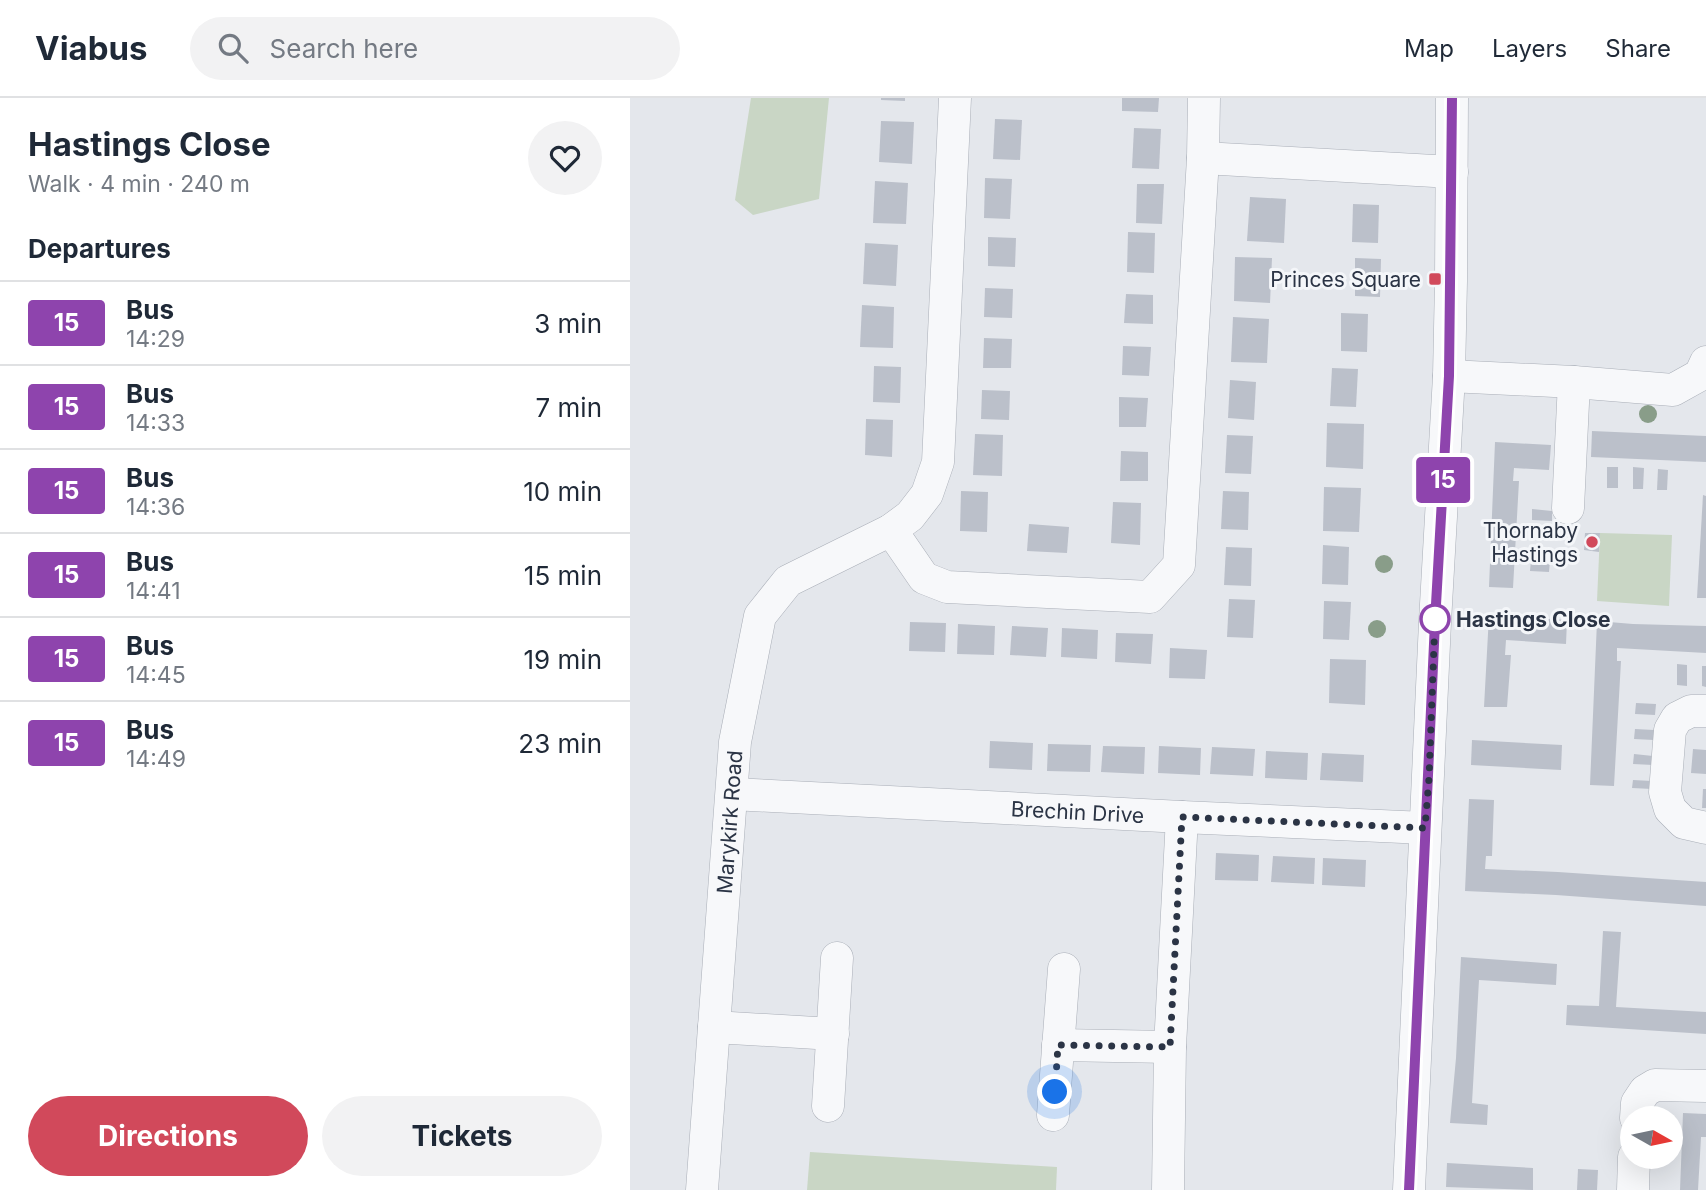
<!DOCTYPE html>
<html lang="en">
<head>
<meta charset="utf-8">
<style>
	:root { --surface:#fff; --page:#f2f2f3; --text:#1f2937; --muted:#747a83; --line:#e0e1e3; --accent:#d1495b }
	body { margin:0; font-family:Inter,sans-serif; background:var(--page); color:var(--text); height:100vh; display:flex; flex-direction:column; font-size:26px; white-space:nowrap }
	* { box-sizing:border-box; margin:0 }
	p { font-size:23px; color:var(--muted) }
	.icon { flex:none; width:38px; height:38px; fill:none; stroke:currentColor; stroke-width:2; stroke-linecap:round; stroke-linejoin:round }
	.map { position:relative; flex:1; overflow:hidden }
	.panel { display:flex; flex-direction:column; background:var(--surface); width:630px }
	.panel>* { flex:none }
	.badge { padding:0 14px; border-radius:5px; font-size:24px; line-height:46px }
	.needle { width:46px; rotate:99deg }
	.controls { position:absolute; left:990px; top:1008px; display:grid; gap:14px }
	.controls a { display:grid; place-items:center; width:63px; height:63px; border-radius:50%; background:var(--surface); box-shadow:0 7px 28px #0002; font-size:35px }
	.you { position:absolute; width:35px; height:35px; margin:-18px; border:5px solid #fff; border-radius:50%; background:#1a73e8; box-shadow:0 0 0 10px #1a73e833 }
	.map>.badge { position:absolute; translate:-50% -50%; box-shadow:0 0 0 4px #fff }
	h2 { padding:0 28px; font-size:26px; line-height:63px }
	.round { display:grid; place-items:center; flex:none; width:74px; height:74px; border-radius:37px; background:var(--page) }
	.overview { display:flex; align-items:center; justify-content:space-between; height:119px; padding:0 28px }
	h1 { font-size:33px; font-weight:700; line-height:52px }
	.button { display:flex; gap:14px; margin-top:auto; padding:14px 28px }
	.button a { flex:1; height:80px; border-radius:42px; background:var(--accent); color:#fff; font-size:28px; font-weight:700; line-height:80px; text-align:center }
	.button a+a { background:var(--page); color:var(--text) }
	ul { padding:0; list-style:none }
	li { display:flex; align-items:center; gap:21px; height:84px; padding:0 28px; border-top:2px solid var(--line) }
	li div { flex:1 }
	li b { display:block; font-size:26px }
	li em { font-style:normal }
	li .badge { min-width:77px; font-weight:700; text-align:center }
	header { display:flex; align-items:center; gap:42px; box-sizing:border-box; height:98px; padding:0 35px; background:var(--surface); border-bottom:2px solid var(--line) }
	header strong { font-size:33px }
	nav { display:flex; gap:38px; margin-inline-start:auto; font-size:24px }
	.search { width:490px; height:63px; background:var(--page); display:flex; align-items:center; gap:18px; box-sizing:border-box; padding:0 24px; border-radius:38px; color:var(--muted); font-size:26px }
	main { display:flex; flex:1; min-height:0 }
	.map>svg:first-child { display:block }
	.green { fill:#c9d6c5 }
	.building { fill:#bbc0ca }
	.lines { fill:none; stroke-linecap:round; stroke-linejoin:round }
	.minor-casing { stroke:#a9aeb7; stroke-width:33 }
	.minor { stroke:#f7f8fa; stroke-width:32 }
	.tree { fill:#899d89 }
	.line-casing { stroke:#fff; stroke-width:16 }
	.line { stroke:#8e44ad; stroke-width:10 }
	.walk { stroke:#2b3445; stroke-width:7; stroke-dasharray:0 12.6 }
	.poi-dot { fill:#d1495b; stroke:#f4f6f9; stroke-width:2.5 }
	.stop-dot { fill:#fff; stroke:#8e44ad; stroke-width:3.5 }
	.labels { text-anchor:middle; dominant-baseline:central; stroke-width:6; stroke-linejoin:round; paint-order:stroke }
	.poi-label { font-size:21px; fill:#2b3445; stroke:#f4f6f9; text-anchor:end }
	.stop-label { font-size:21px; font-weight:bold; fill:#2b3445; stroke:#f4f6f9; text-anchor:start }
	.street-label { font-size:21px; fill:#2b3445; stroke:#f4f6f9 }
</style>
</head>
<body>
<header>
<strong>Viabus</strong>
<div class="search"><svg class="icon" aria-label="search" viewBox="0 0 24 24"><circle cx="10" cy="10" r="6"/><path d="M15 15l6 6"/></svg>Search here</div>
<nav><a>Map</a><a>Layers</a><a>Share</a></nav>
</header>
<main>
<section class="panel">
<div class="overview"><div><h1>Hastings Close</h1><p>Walk · 4 min · 240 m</p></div><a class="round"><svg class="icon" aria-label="heart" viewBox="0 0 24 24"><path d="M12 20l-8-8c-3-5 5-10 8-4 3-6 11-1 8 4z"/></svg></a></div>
<h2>Departures</h2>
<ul>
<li><span class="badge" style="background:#8e44ad;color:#fff">15</span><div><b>Bus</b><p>14:29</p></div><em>3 min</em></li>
<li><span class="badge" style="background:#8e44ad;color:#fff">15</span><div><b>Bus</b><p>14:33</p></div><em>7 min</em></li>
<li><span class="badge" style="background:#8e44ad;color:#fff">15</span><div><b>Bus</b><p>14:36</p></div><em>10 min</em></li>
<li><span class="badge" style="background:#8e44ad;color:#fff">15</span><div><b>Bus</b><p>14:41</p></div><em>15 min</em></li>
<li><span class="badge" style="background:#8e44ad;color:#fff">15</span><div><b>Bus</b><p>14:45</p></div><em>19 min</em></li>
<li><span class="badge" style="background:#8e44ad;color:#fff">15</span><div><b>Bus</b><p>14:49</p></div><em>23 min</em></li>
</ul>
<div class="button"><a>Directions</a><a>Tickets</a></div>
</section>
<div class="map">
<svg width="1076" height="1092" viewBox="0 0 1076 1092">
	<rect width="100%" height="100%" fill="#e4e7ec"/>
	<g class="green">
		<polygon points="121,0 199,0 189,101 123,117 105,102"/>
		<polygon points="970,435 1042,437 1039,508 967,503"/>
		<polygon points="180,1054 427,1069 426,1092 177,1092"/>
	</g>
	<g class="building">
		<polygon points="251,0 275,0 275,3 251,2"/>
		<polygon points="492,0 529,0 528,14 492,13"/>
		<polygon points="365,21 392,22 390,62 363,61"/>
		<polygon points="251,23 284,24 282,66 249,64"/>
		<polygon points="504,30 531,31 529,71 502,70"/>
		<polygon points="355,80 382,81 380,121 354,120"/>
		<polygon points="245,83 278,85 276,126 243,125"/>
		<polygon points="507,86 534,86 532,126 506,125"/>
		<polygon points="620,99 656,101 654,145 617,143"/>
		<polygon points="723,106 749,107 748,145 722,144"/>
		<polygon points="498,134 525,135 524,175 497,174"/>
		<polygon points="358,139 386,140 385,169 358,168"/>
		<polygon points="235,145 268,147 266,188 233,186"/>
		<polygon points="605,159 642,160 640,205 604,203"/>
		<polygon points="725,160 751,161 750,199 725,198"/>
		<polygon points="355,190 383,191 382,220 354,219"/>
		<polygon points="496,196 523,197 523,226 494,225"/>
		<polygon points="232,207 264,209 263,250 230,249"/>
		<polygon points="711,215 738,216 737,254 711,253"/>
		<polygon points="603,219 639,221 637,265 601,264"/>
		<polygon points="354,240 382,241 381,270 353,270"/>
		<polygon points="493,248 521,249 519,278 492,277"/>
		<polygon points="244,268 271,269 270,305 243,304"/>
		<polygon points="702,270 728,271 726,309 700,308"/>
		<polygon points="600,282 626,284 624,322 598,320"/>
		<polygon points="352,292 380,293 379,322 351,321"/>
		<polygon points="489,299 518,300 516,329 489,329"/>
		<polygon points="236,321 263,322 262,359 235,357"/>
		<polygon points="697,325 734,326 733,371 696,369"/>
		<polygon points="962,333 1076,338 1076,364 961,359"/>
		<polygon points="345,336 373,337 372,378 343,377"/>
		<polygon points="597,337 623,338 621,376 595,375"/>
		<polygon points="865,344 921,347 919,372 884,370 883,383 889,383 883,490 859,489"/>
		<polygon points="491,353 518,354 518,383 490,383"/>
		<rect x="977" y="369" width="11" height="21"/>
		<polygon points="1003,369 1014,370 1013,391 1003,391"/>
		<polygon points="1028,371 1038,372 1037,392 1027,392"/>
		<polygon points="694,389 731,390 729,434 693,433"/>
		<polygon points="331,393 358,394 357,434 330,433"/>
		<polygon points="593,393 619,394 618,432 591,431"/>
		<polygon points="1073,397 1076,398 1076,500 1067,500"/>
		<polygon points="483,404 511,405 510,447 481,445"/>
		<polygon points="902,411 922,413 922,423 902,422"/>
		<polygon points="399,426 439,429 437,455 397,453"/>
		<polygon points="955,435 970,435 969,454 954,452"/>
		<polygon points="693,447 719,449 718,487 692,486"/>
		<polygon points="596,449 622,450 621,488 594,487"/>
		<polygon points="901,462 920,463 919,474 900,473"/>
		<polygon points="599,501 625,502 623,540 597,539"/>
		<polygon points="694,503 721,504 719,542 693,541"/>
		<polygon points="859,517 937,522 936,546 876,542 875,557 881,557 877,609 854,609"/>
		<polygon points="967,523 1003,526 1076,528 1076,555 987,550 987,563 991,563 984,688 960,687"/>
		<polygon points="280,524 316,525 315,554 279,553"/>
		<polygon points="328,526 365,528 364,557 327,556"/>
		<polygon points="382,528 418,530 416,559 380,557"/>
		<polygon points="432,530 468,532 467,561 431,559"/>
		<polygon points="486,535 523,536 521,566 485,564"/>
		<polygon points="540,550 577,552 575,581 539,580"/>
		<polygon points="700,561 736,562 735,607 699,605"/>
		<polygon points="1047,566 1057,567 1057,588 1047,587"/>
		<polygon points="1072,568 1076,568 1076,589 1072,588"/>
		<polygon points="1006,605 1026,606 1025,617 1005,616"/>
		<polygon points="1005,631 1024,632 1024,642 1004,641"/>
		<polygon points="842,642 932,647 931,672 841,667"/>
		<polygon points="360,643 403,645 402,672 359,670"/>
		<polygon points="418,646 461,647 460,674 417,673"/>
		<polygon points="473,648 515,649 514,676 471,674"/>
		<polygon points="529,648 571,650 570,677 528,675"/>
		<polygon points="582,649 625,651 623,678 580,676"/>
		<polygon points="1063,651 1076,652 1076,676 1061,675"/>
		<polygon points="636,653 678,655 677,682 635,680"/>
		<polygon points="692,655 734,657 733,684 690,682"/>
		<polygon points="1004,656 1023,658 1023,667 1003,666"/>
		<polygon points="1003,682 1022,683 1022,691 1002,690"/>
		<polygon points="1073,691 1076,691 1076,710 1072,710"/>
		<polygon points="839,701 864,702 862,758 856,758 855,771 928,774 1076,784 1076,808 926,797 835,793"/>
		<polygon points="586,755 629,757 628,783 585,782"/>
		<polygon points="643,758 685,760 684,786 641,784"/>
		<polygon points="693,760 736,762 735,789 692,787"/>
		<polygon points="973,833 991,834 986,909 1076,914 1076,936 936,927 937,907 969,908"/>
		<polygon points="831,859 927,866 926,887 849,882 842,1005 858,1007 857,1027 820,1025 826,960"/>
		<polygon points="1053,1015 1076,1016 1076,1039 1071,1039 1068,1092 1050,1092"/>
		<polygon points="817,1065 903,1070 903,1092 816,1089"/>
		<polygon points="948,1071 968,1072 967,1092 947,1092"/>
	</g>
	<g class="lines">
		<defs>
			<g id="minor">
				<polyline points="573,60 822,74"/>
				<polyline points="819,278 944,284 1043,292 1070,277 1076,264"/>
				<polyline points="938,410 944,284"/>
				<polyline points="261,432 294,480 317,489 520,499 549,467 573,60 574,0"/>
				<polyline points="1076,613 1061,613 1047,620 1040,632 1035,694 1040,711 1054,725 1076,730"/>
				<path id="s1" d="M102,696L552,719L795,730"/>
				<polyline points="84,929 203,936"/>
				<polyline points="428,947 540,949"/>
				<polyline points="198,1008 207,860"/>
				<polyline points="423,1017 434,871"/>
				<polyline points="1006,1020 1007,1005 1015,993 1025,987 1076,988"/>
				<path id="s2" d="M72,1092L105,644L130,518L158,483L261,432L280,418L297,396L308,364L325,0"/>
				<polyline points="538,1092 540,949 552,719"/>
				<polyline points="779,1092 805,524 819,278 821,183 822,0"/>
				<polyline points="1003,1092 1004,1059"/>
			</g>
		</defs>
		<use href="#minor" class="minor-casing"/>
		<use href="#minor" class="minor"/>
	</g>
	<g class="tree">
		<circle cx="1018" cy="316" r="9"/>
		<circle cx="754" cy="466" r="9"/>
		<circle cx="747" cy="531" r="9"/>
	</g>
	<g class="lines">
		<defs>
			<polyline id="line" points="779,1092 805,524 819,278 822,0"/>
		</defs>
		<use href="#line" class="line-casing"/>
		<use href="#line" class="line"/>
		<polyline class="walk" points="425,994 428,947 540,949 552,719 795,730 799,680 805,521"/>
	</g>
	<g class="poi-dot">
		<rect x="798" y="174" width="14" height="14" rx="3.5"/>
		<circle cx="962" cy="444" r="7"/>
	</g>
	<circle class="stop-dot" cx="805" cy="521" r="14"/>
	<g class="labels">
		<g class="poi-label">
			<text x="791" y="181">Princes Square</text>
			<text x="948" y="432">Thornaby<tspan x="948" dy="24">Hastings</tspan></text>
		</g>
		<g class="stop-label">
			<text x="826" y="521">Hastings Close</text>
		</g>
		<g class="street-label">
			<text stroke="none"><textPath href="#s1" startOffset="346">Brechin Drive</textPath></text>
			<text stroke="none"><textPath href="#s2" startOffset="369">Marykirk Road</textPath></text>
		</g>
	</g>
</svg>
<div class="controls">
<a><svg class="needle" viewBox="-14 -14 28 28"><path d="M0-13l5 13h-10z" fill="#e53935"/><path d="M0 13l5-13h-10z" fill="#747a83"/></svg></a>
</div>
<div class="you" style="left:425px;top:994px"></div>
<b class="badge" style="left:813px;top:382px;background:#8e44ad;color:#fff">15</b>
</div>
</main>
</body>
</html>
